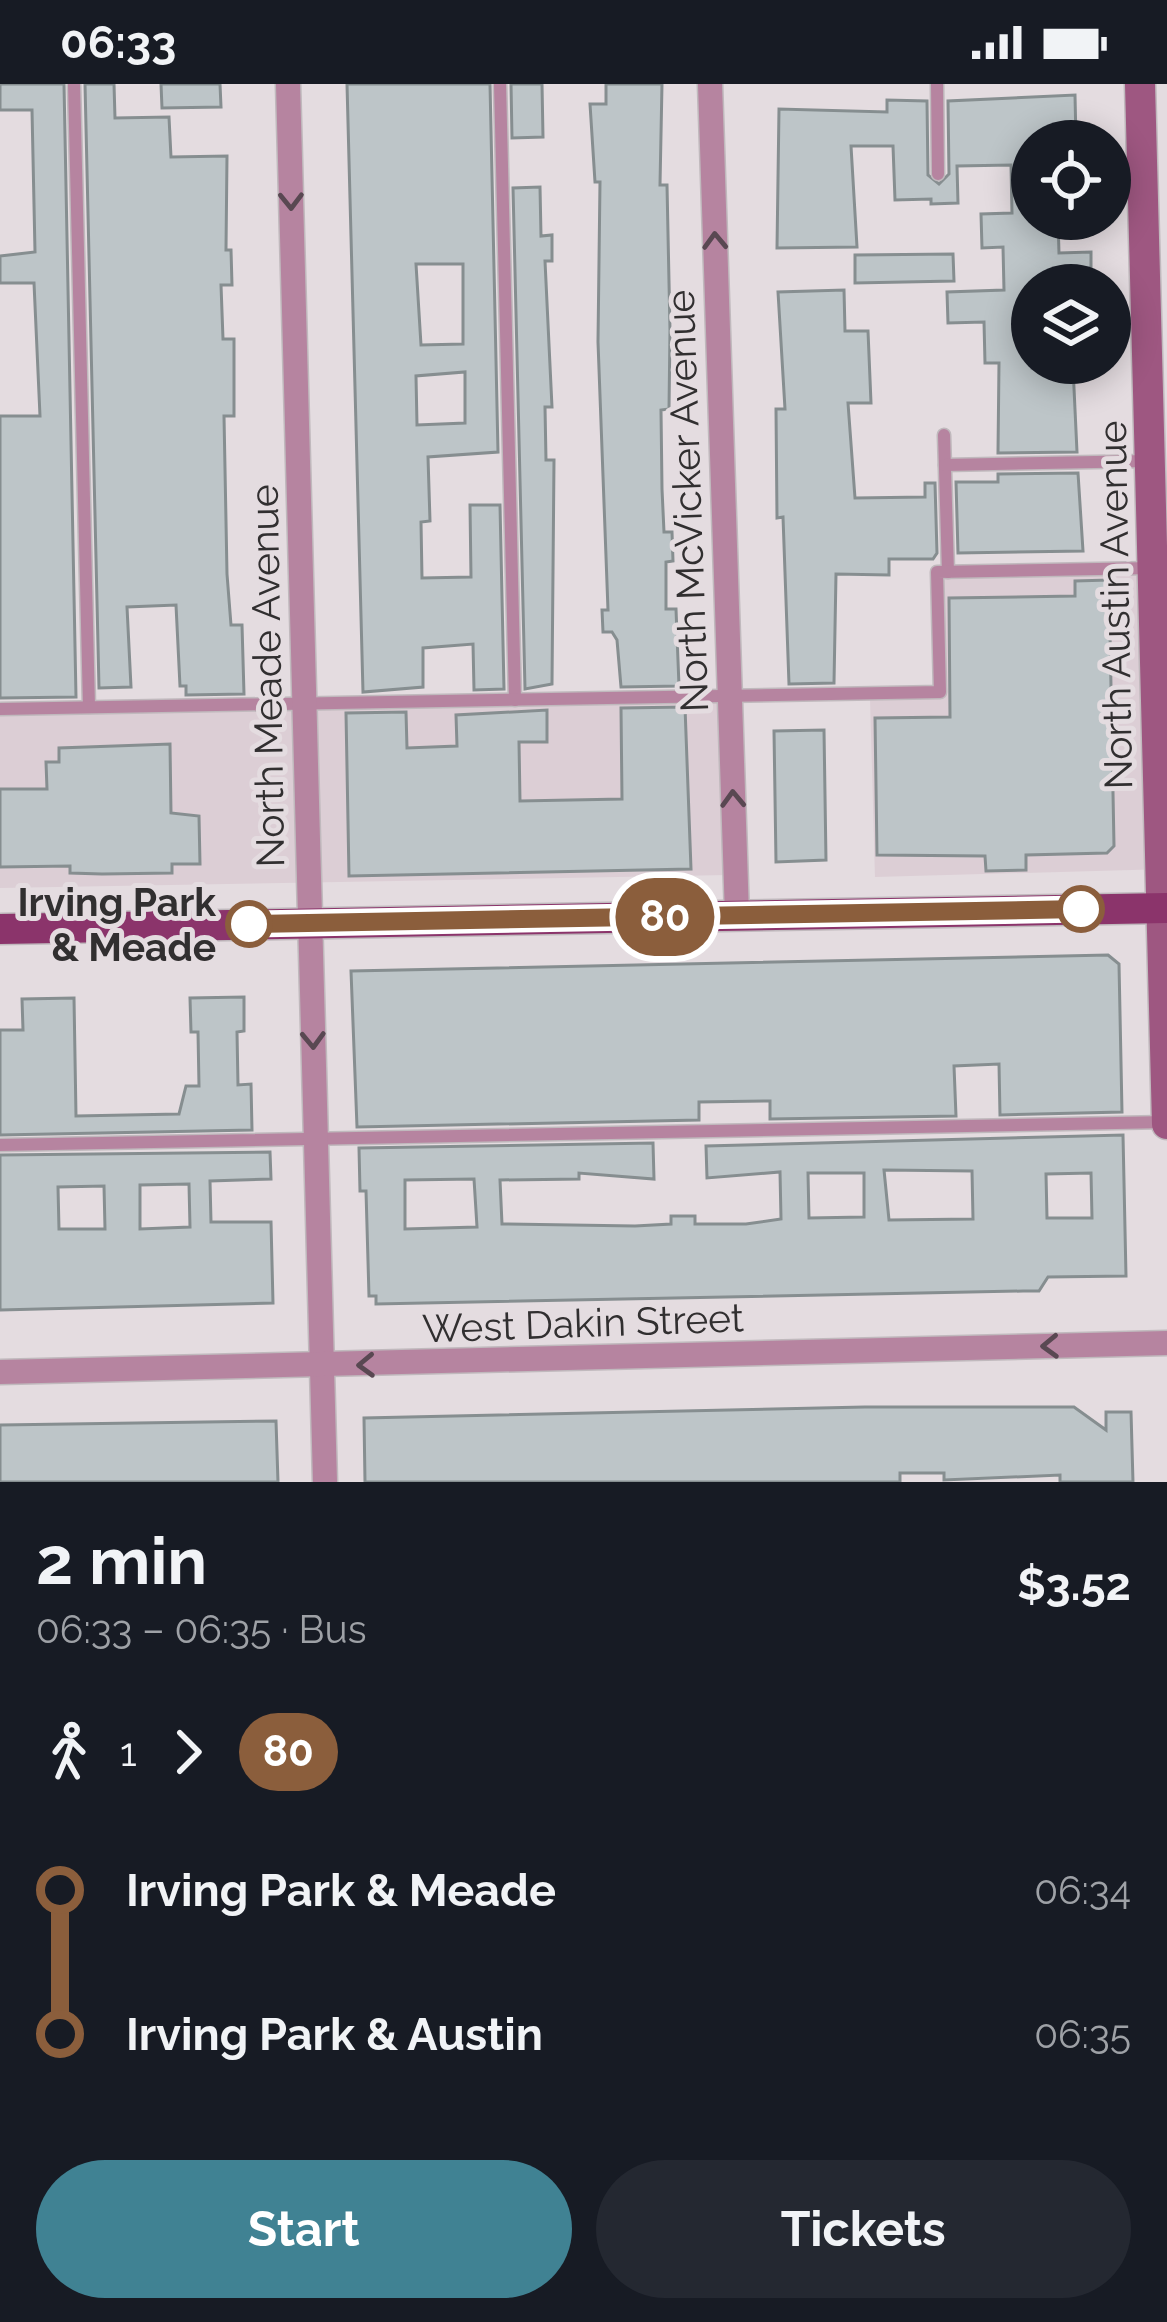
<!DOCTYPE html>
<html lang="en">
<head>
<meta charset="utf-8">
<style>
	:root { --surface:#171b24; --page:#242831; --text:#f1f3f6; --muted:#9ea1a6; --accent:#408293 }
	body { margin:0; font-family:Raleway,sans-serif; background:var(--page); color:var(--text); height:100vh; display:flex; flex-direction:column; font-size:45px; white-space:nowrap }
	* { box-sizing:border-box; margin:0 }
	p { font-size:39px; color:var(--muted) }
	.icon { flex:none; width:66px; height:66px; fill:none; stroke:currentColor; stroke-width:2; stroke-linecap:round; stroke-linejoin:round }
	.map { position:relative; height:1398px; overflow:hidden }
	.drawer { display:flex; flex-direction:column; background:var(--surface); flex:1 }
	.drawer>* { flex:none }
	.badge { padding:0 24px; border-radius:39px; font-size:42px; line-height:78px }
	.buttons { position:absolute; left:1011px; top:36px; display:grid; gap:24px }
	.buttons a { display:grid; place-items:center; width:120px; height:120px; border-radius:50%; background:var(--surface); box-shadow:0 6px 30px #0003; font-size:60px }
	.map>.badge { position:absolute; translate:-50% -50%; box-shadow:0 0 0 6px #fff }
	.legs { display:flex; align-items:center; gap:18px; height:132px; padding:0 36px; font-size:39px }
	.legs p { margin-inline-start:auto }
	.overview { display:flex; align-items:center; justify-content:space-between; height:204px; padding:0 36px }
	h1 { font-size:66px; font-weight:700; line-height:90px }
	.primary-button { display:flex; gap:24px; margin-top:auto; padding:24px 36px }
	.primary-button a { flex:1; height:138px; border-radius:72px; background:var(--accent); color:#fff; font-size:48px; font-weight:700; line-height:138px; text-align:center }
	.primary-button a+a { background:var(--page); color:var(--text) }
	ul { padding:0 36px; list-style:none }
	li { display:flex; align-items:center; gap:42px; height:144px; font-size:45px }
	li i { display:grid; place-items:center; width:18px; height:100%; margin:0 15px; background:currentColor }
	li i::after { content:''; width:30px; height:30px; margin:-15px; border:9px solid; border-radius:50%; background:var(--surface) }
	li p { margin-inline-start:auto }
	li:first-child i { background:linear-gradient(#0000 50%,currentColor 0) }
	li:last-child i { background:linear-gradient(currentColor 50%,#0000 0) }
	.status { display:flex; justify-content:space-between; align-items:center; height:84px; padding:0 60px; background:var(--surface); direction:ltr }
	.status svg { height:33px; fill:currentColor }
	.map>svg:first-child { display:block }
	.built { fill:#dcced5 }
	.building { fill:#bdc5c8; stroke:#868e90; stroke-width:3; fill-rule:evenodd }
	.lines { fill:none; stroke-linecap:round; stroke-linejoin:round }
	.lane-casing { stroke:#c0b9bd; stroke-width:15 }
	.street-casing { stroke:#c0b9bd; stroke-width:27 }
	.secondary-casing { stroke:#c0b9bd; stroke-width:33 }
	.primary-casing { stroke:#c0b9bd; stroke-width:33 }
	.lane { stroke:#b684a0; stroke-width:12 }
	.street { stroke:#b684a0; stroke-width:24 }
	.secondary { stroke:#9e5781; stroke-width:30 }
	.primary { stroke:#8b346b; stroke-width:30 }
	.oneway { stroke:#594852 }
	.line-1-casing { stroke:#fff; stroke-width:27 }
	.line-1 { stroke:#8b5e3c; stroke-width:18 }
	.stop-1-dot { fill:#fff; stroke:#8b5e3c; stroke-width:6 }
	.labels { text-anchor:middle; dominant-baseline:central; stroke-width:10; stroke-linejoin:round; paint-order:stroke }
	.street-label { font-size:39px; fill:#312f30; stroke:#e4dce0 }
	.stop-label { font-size:39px; font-weight:bold; fill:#312f30; stroke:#e4dce0; text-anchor:end }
</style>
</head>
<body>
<div class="status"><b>06:33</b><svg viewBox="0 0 49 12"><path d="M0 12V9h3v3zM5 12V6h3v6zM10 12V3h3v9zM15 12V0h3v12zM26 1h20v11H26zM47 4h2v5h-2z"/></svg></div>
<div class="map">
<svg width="1167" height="1398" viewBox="0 0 1167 1398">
	<rect width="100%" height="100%" fill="#e4dce0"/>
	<g class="built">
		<polygon points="1145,485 1167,785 875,793 870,614 945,612 942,490"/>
		<polygon points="725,615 728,791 0,804 0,628"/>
	</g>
	<g class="building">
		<polygon points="0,0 64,0 76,613 0,614 0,332 40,332 34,199 0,199 0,172 35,168 32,26 0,26"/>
		<polygon points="85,0 114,0 115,34 169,33 171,73 227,72 226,166 231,166 232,201 221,201 223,255 234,255 234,332 224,332 227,490 231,541 242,541 244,610 186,611 186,602 180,602 176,521 127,523 131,603 99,604"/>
		<polygon points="161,0 220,0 221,23 162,24"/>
		<path d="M347,0H490L498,368L428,373L430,437L421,438L422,494L471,493L470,421H500L504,605L474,606L473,560L423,564V603L363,608ZM416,180H463V260L421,261ZM465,288V339L417,341L416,292Z"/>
		<polygon points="511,0 542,0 543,53 512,54"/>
		<polygon points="606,0 662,0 660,101 667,101 670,246 669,325 661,326 662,405 664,448 672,448 673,477 666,478 666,525 676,525 679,602 621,603 617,556 612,548 603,548 602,526 608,526 598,258 600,98 595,98 590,20 606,20"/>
		<polygon points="1075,11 1076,57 1032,57 1032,135 1058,135 1059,169 1091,168 1091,200 1032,201 1032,284 1073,283 1077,368 998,369 999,279 985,279 984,238 948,239 947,208 1004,206 1003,163 982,164 981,130 1012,129 1011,81 957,82 958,119 931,120 931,115 895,116 893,62 851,62 857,163 777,164 779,25 887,28 887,16 927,17 928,91 939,100 949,90 948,17"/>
		<polygon points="540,103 541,152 552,151 552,177 545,177 552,323 545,323 546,376 554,376 552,600 525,605 513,104"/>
		<polygon points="953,170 954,197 855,199 855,171"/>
		<polygon points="844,206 845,247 868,247 871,319 848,319 855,414 925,413 925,399 935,399 937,469 933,475 889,475 889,491 836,490 834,599 789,600 783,433 777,434 776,325 785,325 778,208"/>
		<polygon points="1078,389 1083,467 958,469 956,398 998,398 998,390"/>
		<polygon points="1109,496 1114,762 1107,769 1026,771 1026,786 986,787 985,772 877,771 875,634 950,633 949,514 1075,512 1075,497"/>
		<polygon points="685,623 691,785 349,792 346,629 406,628 407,664 457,662 456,631 547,626 547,658 519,658 520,717 622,715 621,624"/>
		<polygon points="824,646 826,776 776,778 774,647"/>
		<polygon points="170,660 171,729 199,732 200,780 172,780 172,789 102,790 70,789 70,782 0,783 0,705 47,705 46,678 59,678 59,664"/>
		<polygon points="1108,871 1119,880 1122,1028 1000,1031 999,980 954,982 956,1032 770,1035 770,1017 699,1018 699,1036 357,1043 351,887"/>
		<polygon points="244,913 244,947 237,948 238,1001 251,1000 252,1046 0,1051 0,946 23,946 22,915 74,914 76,1032 179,1030 186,1002 199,1002 198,948 191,948 190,914"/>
		<path d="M1123,1051L1126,1192L1048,1193L1039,1207H1023L376,1220V1212H369L366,1107H360L359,1064L653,1059L654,1095L579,1089V1095L500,1096L502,1140L635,1142L671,1140V1132H695V1140H746L781,1135L780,1088L707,1094L706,1062ZM884,1086L972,1087L973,1135L889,1136ZM808,1089H864V1133L809,1134ZM1091,1089L1092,1134H1047L1046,1090ZM474,1095L477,1143L405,1145V1096Z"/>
		<path d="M270,1068L271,1095L210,1097L211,1138H271L273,1219L0,1226V1071ZM189,1100L190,1143L140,1145V1101ZM104,1102L105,1145H59L58,1103Z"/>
		<polygon points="865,1323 1074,1323 1106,1346 1106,1328 1131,1328 1133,1398 1060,1398 1060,1391 944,1396 944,1389 900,1389 900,1398 365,1398 364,1334"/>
		<polygon points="276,1337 278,1398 0,1398 0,1341"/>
	</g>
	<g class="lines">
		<defs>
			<g id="lane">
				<polyline points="74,0 89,623"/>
				<polyline points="500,0 515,616"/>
				<polyline points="937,0 938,90"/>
				<polyline points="944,351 948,488"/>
				<polyline points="945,381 1148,377"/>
				<polyline points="0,625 940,608 937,488 1153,484"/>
				<polyline points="0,1061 1166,1038"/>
			</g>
			<g id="street">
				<polyline points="288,0 325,1398"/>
				<polyline points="710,0 737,832"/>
				<polyline points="0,1288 1167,1259"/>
			</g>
			<polyline id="secondary" points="1140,0 1167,1040"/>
			<polyline id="primary" points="0,845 1167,824"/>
		</defs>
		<use href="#lane" class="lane-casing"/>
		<use href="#street" class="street-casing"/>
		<use href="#secondary" class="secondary-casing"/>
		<use href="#primary" class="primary-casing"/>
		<use href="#lane" class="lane"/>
		<use href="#street" class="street"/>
		<use href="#secondary" class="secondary"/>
		<use href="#primary" class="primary"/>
	</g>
	<defs><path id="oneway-chevron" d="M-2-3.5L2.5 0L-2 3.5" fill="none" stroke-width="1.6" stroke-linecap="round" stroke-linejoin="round" transform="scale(3)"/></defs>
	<g class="oneway">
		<use href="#oneway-chevron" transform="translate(291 117) rotate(89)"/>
		<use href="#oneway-chevron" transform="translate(715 157) rotate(-92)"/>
		<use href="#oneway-chevron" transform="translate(733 715) rotate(-92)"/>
		<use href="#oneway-chevron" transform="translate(313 956) rotate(88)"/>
		<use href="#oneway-chevron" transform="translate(1050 1262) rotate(178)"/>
		<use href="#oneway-chevron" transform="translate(366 1281) rotate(178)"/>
	</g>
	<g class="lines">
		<defs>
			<polyline id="line-1" points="249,840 1081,825"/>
		</defs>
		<use href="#line-1" class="line-1-casing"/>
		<use href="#line-1" class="line-1"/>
	</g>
	<g class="stop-1-dot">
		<circle cx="1081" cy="825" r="21"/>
		<circle cx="249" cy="840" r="21"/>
	</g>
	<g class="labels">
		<g class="street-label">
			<text transform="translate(687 417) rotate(-92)">North McVicker Avenue</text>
			<text transform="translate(1115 521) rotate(-91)">North Austin Avenue</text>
			<text transform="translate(267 592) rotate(-91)">North Meade Avenue</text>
			<text transform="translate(583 1239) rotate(-2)">West Dakin Street</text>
		</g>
		<g class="stop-label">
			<text x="216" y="818">Irving Park<tspan x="216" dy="45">&amp; Meade</tspan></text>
		</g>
	</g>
</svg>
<div class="buttons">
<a><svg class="icon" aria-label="locate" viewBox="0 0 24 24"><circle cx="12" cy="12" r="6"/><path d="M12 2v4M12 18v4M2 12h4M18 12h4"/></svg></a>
<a><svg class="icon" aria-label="layers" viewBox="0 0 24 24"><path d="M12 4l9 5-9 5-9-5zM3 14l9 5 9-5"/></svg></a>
</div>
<b class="badge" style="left:665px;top:833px;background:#8b5e3c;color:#fff">80</b>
</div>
<section class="drawer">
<div class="overview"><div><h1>2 min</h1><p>06:33 – 06:35 · Bus</p></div><b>$3.52</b></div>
<div class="legs"><svg class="icon" aria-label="walk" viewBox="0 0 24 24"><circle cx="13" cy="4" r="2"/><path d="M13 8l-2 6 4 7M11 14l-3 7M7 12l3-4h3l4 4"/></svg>1<svg class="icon" aria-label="forward" viewBox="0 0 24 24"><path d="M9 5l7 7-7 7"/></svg><b class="badge" style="background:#8b5e3c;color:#fff">80</b></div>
<ul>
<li><i style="color:#8b5e3c"></i><b>Irving Park &amp; Meade</b><p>06:34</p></li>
<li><i style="color:#8b5e3c"></i><b>Irving Park &amp; Austin</b><p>06:35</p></li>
</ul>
<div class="primary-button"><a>Start</a><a>Tickets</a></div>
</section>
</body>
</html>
